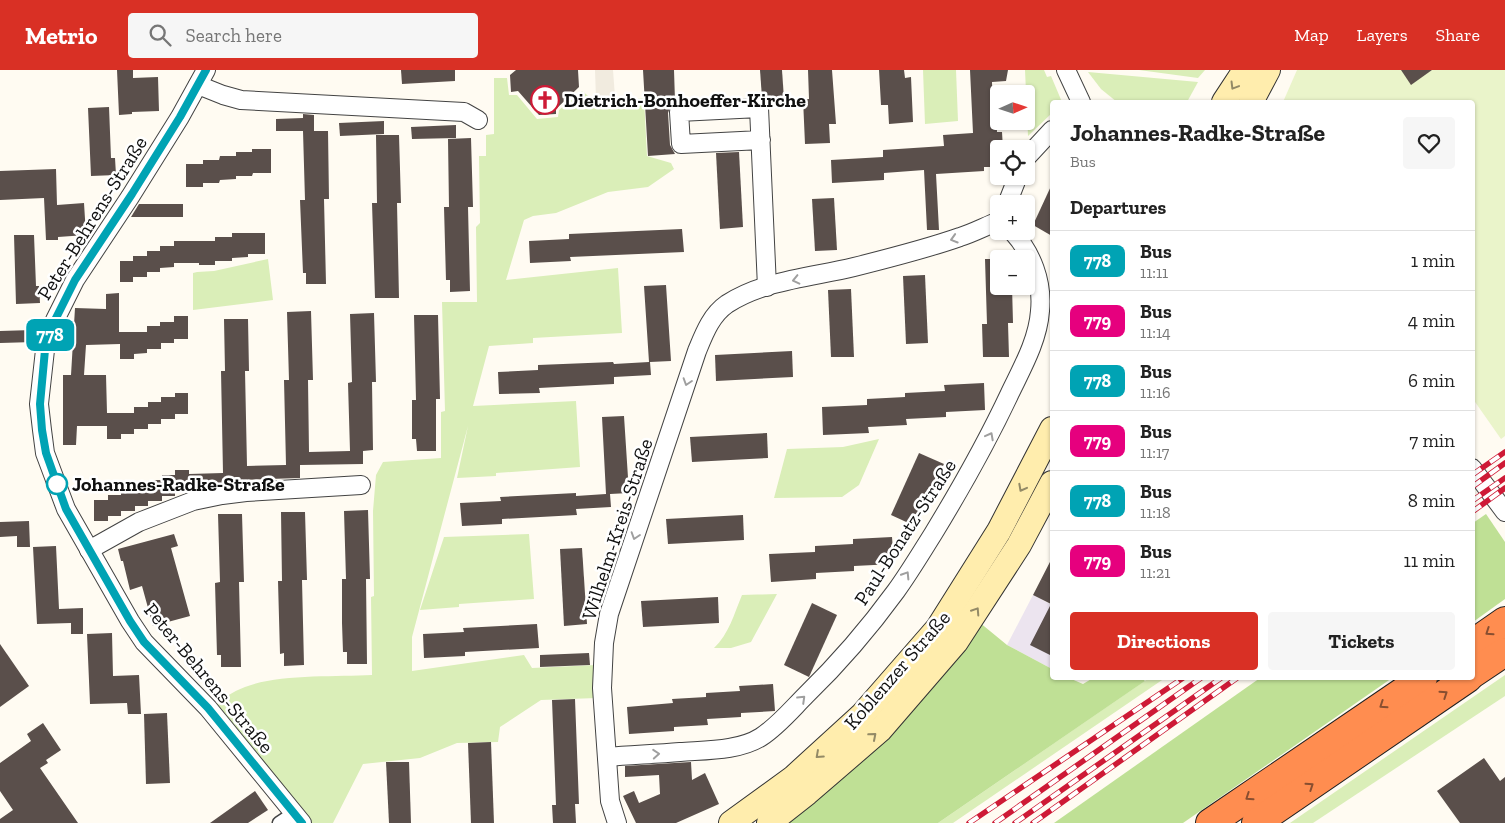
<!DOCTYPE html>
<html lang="en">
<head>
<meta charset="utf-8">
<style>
	:root { --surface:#fff; --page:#f6f6f6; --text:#222; --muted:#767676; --line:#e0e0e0; --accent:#d93025 }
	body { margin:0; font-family:"Zilla Slab",serif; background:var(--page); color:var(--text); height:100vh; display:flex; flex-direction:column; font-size:19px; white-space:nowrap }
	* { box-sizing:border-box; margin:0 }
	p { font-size:16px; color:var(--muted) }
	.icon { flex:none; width:28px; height:28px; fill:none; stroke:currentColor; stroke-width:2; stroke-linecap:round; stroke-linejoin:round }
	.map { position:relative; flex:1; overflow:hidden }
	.sheet { position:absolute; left:1050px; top:30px; width:425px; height:580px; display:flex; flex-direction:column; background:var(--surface); border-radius:5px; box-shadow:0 1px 4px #0004 }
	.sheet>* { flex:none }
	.badge { padding:0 10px; border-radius:8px; font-size:18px; line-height:32px }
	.needle { width:32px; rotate:87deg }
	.fabs { position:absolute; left:990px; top:15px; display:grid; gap:10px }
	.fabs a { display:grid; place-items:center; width:45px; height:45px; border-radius:5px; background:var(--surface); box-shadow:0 1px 4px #0004; font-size:25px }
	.map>.badge { position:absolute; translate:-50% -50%; box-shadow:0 0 0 2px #fff }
	h2 { padding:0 20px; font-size:19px; line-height:45px }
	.round { display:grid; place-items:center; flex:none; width:52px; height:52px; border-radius:5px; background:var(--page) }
	.summary { display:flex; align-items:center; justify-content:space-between; height:85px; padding:0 20px }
	h1 { font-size:24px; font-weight:800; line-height:38px }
	.action { display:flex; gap:10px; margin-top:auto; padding:10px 20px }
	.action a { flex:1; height:58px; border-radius:5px; background:var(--accent); color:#fff; font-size:20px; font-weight:800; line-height:58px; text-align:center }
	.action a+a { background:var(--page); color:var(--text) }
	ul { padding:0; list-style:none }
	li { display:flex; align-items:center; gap:15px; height:60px; padding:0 20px; border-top:1px solid var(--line) }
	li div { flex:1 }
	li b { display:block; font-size:19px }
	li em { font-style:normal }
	li .badge { min-width:55px; font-weight:700; text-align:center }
	header { display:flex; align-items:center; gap:30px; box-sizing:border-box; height:70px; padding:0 25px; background:var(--accent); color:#fff }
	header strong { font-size:24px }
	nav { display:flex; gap:28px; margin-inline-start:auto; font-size:18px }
	.search { width:350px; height:45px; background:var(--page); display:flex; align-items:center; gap:12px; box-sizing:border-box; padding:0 18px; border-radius:5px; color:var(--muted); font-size:19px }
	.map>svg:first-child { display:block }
	.industrial { fill:#ece4ef }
	.green { fill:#daeeb8 }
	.forest { fill:#bfe095 }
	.pitch { fill:#eaf4ca }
	.plaza { fill:#f1ebdf }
	.building { fill:#5a4f4b }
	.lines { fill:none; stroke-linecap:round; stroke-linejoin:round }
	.pedestrian-casing { stroke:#434343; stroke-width:15 }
	.minor-casing { stroke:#434343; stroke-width:20 }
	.secondary-casing { stroke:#323232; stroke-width:26 }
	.motorway-casing { stroke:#212121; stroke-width:30 }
	.pedestrian { stroke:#fff; stroke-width:12 }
	.minor { stroke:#fff; stroke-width:18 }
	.secondary { stroke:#ffedad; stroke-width:24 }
	.motorway { stroke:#ff8d50; stroke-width:28 }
	.rail-casing { stroke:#ce1a36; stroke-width:5.5 }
	.rail { stroke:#fff; stroke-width:4; stroke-dasharray:11; stroke-linecap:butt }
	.oneway { stroke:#938a66 }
	.oneway2 { stroke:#9f9f9f }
	.oneway3 { stroke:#884e30 }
	.line-casing { stroke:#fff; stroke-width:11 }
	.line { stroke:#00a3b4; stroke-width:8 }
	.stop-dot { fill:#fff; stroke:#00a3b4; stroke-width:2.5 }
	.labels { text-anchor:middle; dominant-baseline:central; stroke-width:5; stroke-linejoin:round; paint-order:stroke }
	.poi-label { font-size:20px; font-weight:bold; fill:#101010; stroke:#fff; text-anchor:start }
	.street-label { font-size:20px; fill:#101010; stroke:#fff }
	.stop-label { font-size:20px; font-weight:bold; fill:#101010; stroke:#fff; text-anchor:start }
</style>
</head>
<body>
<header>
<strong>Metrio</strong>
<div class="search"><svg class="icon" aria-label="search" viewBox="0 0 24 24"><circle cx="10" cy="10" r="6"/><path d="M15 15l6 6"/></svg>Search here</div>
<nav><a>Map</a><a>Layers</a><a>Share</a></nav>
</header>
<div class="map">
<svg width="1505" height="753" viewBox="0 0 1505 753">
	<rect width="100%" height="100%" fill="#fffbf2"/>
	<polygon class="industrial" points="1033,525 1052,535 1052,599 1007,575"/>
	<g class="green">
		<polygon points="923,0 956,0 958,51 925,54"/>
		<polygon points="1025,0 1044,0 1047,7 1051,6 1062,32 1052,32 1052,43 1028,66"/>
		<polygon points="1139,0 1205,0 1198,8"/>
		<polygon points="1088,2 1198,12 1187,32 1117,32 1101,19"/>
		<path d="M494,8H507L509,25H517L537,49L558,47L559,40L582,21L596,32L644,28L647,86L671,93L674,99L648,117L608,122L556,143L533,146L524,150L506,210L618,198L622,263L533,268V273L489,276L473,336L576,331L580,397L496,403V406L457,408L468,356L412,567V601L524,585L532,598L596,595L597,628L541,630L500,657L498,672L457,673L420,688L363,694L333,753H309L211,637C222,629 232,622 245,617C277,604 335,607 372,605L371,527L374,526L373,441L376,405L383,392L441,388V342L445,341L442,232H477L476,157L480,153L479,86H486V65L494,64Z"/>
		<polygon points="268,189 273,230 193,240 193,203 197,202 214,201"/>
		<polygon points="879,369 859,415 842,427 774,428 787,379 843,377"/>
		<polygon points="529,464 534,529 459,534 459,537 420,540 444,467"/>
		<path d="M777,524L751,572L731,578H714C729,564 734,544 742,525Z"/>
		<polygon points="1505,605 1505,626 1313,753 1290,753"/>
		<polygon points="1149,608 1165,608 953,753 938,753"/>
	</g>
	<g class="forest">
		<polygon points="1486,444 1505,472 1505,529 1473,552 1473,453"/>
		<polygon points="979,552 1007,575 1052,599 1052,608 1069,608 1083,614 1093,608 1142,608 1145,611 938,753 782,753"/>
		<polygon points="1260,608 1392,608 1183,753 1054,753"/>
	</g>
	<polygon class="pitch" points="1297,0 1505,0 1505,366 1501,369 1473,329 1472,32 1283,32"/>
	<polygon class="plaza" points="595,0 613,0 615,27 596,29"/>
	<g class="building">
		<polygon points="117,0 133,0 133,8 158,7 159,41 132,42 132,44 119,45"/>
		<polygon points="401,0 455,0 455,11 402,14"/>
		<polygon points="516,0 578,0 579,17 556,39 556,44 539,45 518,21 511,22 510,5"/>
		<polygon points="643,0 674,0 675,31 672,32 668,43 670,75 675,84 648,86"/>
		<polygon points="760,0 782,0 784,29 765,30 762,28"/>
		<polygon points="808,0 832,0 836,54 829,54 830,73 805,74 803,29 809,29"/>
		<polygon points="879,0 904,0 905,8 911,7 913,52 889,54 888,35 881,35"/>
		<polygon points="970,0 1008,0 1006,11 992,12 993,42 996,42 997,62 1002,62 1003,79 999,79 999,97 984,97 984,101 936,104 939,160 927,160 924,100 884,103 884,110 832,113 831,90 883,87 883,80 944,76 943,65 973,63"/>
		<polygon points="1401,0 1432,0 1411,15"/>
		<polygon points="109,37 111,88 115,88 116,105 91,106 88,38"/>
		<polygon points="303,44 314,45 314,61 328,61 329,129 324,129 326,214 306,214 306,203 303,203 300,130 305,130 303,61 276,61 276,49 303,48"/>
		<polygon points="384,51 384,64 340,66 339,53"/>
		<polygon points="456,55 456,68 412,69 411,57"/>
		<polygon points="376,65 399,65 401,133 397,133 399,228 375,228 372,133 377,133"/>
		<polygon points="471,68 473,137 468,137 470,221 450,222 450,210 446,210 444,137 449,137 448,69"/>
		<polygon points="252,79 271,79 271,103 253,103 252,106 236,106 236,109 220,110 219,113 203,113 203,117 186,117 186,94 203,94 203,90 219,90 220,86 236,86 236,82 252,82"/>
		<polygon points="739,82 743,157 720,159 716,83"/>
		<polygon points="56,99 57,135 84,133 86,165 58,167 58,170 46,170 44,128 0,130 0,101"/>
		<polygon points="1052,114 1052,166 1033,155"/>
		<polygon points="834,128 837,180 815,181 812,129"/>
		<polygon points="139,134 183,134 183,147 131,147"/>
		<polygon points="682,159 684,182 570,187 571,191 530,193 529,171 569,169 569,164"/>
		<polygon points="232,163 265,163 265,184 248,184 248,187 232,188 232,191 215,191 215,195 199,195 199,193 174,193 174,197 160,198 160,202 147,202 147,207 133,207 133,212 120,212 120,191 133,191 133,186 147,186 147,181 160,181 160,176 174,176 174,171 215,171 215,167 232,167"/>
		<polygon points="14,165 34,165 36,216 39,216 40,233 16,234"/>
		<polygon points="985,189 999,189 999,216 1012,216 1013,253 1008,253 1009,287 983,287 982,254 987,254"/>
		<polygon points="925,205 928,273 906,274 903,206"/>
		<polygon points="666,215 671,291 650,292 651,305 614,307 614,314 539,318 540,323 499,324 498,302 538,300 538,295 613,292 614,294 649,292 644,216"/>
		<polygon points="851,219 854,287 831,287 828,220"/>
		<polygon points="119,223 119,262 147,262 147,256 160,256 160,252 174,252 174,246 188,246 188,269 174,269 174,273 161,273 161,279 147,279 147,283 134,284 134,289 120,289 120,274 86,275 84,305 106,305 107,343 134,343 134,337 148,337 148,332 161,332 161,327 175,327 175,323 188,323 188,344 175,344 175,349 161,349 161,354 148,354 148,359 134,359 134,364 121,364 121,369 107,369 107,356 77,356 76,375 63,375 63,305 71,305 75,238 106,239 106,224"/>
		<polygon points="311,241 313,310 308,310 309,382 350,381 348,313 352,312 350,244 374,243 376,312 372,312 373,380 363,381 363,394 300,395 300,408 237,410 237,412 211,416 189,417 189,421 175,421 175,426 162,426 162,431 148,431 148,436 135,436 135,441 121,441 121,446 108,446 108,451 94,451 94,430 108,430 108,425 121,425 121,419 134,419 134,415 148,415 148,410 162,410 162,405 175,405 175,400 189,400 189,404 223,403 221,301 225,301 224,249 248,249 249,301 245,301 247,396 286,395 284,310 289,310 287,242"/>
		<polygon points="414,245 438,245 440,329 436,329 436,381 417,381 416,369 412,369 412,330 416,330"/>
		<polygon points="33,260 34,272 0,273 0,261"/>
		<polygon points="792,281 793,307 716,311 715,285"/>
		<polygon points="984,313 985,340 946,342 946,347 906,349 907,355 868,357 869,363 823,365 822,337 867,335 867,329 905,327 905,323 945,321 944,315"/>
		<polygon points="624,346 629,423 610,424 611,437 576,439 577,445 502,449 502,454 462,456 460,433 501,431 500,427 576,423 576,426 606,424 602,347"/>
		<polygon points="767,363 768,388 692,392 690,367"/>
		<polygon points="919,383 944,394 915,456 891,445"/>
		<polygon points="368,440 370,509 366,509 367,594 347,594 347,582 343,582 342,553 342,509 346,509 344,441"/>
		<polygon points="281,442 305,442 307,510 302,510 304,595 284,596 284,583 280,584 278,511 282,511"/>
		<polygon points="218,444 242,444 244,512 239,512 241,597 221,597 221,585 217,585 215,513 220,512"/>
		<polygon points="743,445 744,470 668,474 666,449"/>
		<polygon points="29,451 30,477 17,477 17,466 0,467 0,452"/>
		<polygon points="174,464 178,476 171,478 190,546 153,556 142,516 130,520 123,491 121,491 118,479"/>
		<polygon points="892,467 894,494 854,496 854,501 816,503 816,509 771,512 769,484 815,482 815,476 853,474 853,469"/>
		<polygon points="56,476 59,539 83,538 83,564 71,564 71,553 37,554 33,477"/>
		<polygon points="582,478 587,554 564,556 560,479"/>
		<polygon points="1052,488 1052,586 1030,575 1051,534 1033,525"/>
		<polygon points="718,527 719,553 643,557 641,531"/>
		<polygon points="812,533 837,545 809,607 784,595"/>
		<polygon points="537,554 539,578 465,582 465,586 424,588 423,564 464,562 463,558"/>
		<polygon points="112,563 113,606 139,605 141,644 128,644 127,633 90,634 87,564"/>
		<polygon points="0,574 29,616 0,637"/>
		<polygon points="589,583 590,595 540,597 540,585"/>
		<polygon points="773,614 775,641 741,643 741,647 707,649 708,655 674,657 674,661 629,664 627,637 673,633 672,629 706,627 706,623 740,621 739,616"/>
		<polygon points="575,629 579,734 575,734 576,753 553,753 552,735 556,735 552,630"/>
		<polygon points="167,643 170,713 146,714 144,644"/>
		<polygon points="43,653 61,680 46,690 48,693 40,698 78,753 0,753 0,749 13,740 0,721 0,693 31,671 27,664"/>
		<polygon points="491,672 494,753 471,753 468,673"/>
		<polygon points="1484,688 1500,711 1505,707 1505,753 1460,753 1437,721"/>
		<polygon points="386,692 409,692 411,753 389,753"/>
		<polygon points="691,692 692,710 705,703 719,734 676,753 636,753 623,726 634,721 639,733 660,724 659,705 625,707 625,696"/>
		<polygon points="255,721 268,740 248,753 210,753"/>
	</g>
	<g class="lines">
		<defs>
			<polyline id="pedestrian" points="279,753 294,743"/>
			<g id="minor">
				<polyline points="206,0 180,47 130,127 75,210 55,250 45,280 39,334 42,360 45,383 66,439 130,551 144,572 208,638 302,753"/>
				<polyline points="1066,0 1081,32"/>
				<polyline points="198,15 223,25 241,30 464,42 478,50"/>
				<polyline points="761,70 681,74 679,42 759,38 767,217"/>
				<polyline points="1026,88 1052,60"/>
				<polyline points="1007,134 1018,106"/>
				<polyline points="1472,398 1505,442"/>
				<polyline points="89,480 139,452 193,431 222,425 246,422 361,415"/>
				<path d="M607,687C632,685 656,684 680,682C706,680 739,681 761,667C778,656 792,639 806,625C839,593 869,558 896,521C909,503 921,483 933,464C961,418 987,372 1010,323C1022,298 1038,270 1040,241C1043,212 1032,183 1012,161"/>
				<path d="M617,753L610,731L602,618L604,573L609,544L697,281C704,264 711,245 727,234C764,210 813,207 854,197C890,188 926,179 960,167C973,163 986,156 999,151"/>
			</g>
			<g id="secondary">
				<polyline points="1224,32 1245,0"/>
				<polyline points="1251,32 1268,0"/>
				<polyline points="731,753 793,708 863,644 938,558 999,461 1052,359"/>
				<polyline points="769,753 807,723 880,660 956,572 1019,475 1052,413"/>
			</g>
			<g id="motorway">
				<polyline points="1472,574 1505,551"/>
				<polyline points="1472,604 1505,582"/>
				<polyline points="1210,753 1423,608"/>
				<polyline points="1256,753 1468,608"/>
			</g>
		</defs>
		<use href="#pedestrian" class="pedestrian-casing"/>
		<use href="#minor" class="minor-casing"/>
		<use href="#secondary" class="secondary-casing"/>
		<use href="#motorway" class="motorway-casing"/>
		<use href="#pedestrian" class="pedestrian"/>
		<use href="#minor" class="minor"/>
		<use href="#secondary" class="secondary"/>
		<use href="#motorway" class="motorway"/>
		<defs>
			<g id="rail">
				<polyline points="1472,405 1505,382"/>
				<polyline points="1472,417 1505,393"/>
				<polyline points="1472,431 1505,408"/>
				<polyline points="1472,442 1505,418"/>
				<polyline points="969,753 1183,608"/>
				<polyline points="995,753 1201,608"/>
				<polyline points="1015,753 1221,608"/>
				<polyline points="1033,753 1237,608"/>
			</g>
		</defs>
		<use href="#rail" class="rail-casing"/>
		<use href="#rail" class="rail"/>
	</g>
	<defs><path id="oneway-chevron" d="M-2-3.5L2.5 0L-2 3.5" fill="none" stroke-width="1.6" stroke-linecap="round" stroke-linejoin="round" transform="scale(1.25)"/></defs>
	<g class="oneway">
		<use href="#oneway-chevron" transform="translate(1234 16) rotate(121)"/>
		<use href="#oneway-chevron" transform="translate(1022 418) rotate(118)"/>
		<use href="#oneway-chevron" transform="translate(976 541) rotate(-57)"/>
		<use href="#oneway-chevron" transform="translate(873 666) rotate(-41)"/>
		<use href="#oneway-chevron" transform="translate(819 685) rotate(138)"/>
	</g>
	<g class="oneway2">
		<use href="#oneway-chevron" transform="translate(954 169) rotate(163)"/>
		<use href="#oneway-chevron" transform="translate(796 210) rotate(167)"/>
		<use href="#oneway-chevron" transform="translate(687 312) rotate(108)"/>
		<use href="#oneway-chevron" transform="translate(990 366) rotate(-62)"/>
		<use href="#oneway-chevron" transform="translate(635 466) rotate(108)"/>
		<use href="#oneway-chevron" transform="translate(906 505) rotate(-58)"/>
		<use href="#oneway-chevron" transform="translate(802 629) rotate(-44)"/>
		<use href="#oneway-chevron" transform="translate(656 684) rotate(-4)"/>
	</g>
	<g class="oneway3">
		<use href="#oneway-chevron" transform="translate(1489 562) rotate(146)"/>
		<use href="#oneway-chevron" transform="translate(1444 624) rotate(-34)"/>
		<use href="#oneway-chevron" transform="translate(1383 635) rotate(146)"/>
		<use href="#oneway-chevron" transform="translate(1310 716) rotate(-34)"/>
		<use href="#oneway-chevron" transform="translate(1249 727) rotate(146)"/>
	</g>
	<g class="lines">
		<defs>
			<polyline id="line" points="206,0 180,47 132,124 75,210 55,250 45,280 40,334 42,360 46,383 66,439 130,551 144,572 208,638 302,753"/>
		</defs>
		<use href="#line" class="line-casing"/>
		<use href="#line" class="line"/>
	</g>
	<defs>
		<symbol id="church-ring" viewBox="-11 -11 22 22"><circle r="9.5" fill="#fff" stroke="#ce1a36" stroke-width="1.5"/><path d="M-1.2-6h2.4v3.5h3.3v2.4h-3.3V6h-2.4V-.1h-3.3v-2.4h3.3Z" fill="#ce1a36"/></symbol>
	</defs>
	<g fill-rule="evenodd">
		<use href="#church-ring" x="529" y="14" width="32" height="32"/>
	</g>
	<circle class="stop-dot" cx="57" cy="414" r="10"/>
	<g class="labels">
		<g class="poi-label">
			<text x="564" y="30">Dietrich-Bonhoeffer-Kirche</text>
		</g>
		<g class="street-label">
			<text transform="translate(92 148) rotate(-58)">Peter-Behrens-Straße</text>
			<text transform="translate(617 459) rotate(-72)">Wilhelm-Kreis-Straße</text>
			<text transform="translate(905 462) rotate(-57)">Paul-Bonatz-Straße</text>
			<text transform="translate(897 600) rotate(-49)">Koblenzer Straße</text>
			<text transform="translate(209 608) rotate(50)">Peter-Behrens-Straße</text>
		</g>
		<g class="stop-label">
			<text x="72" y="414">Johannes-Radke-Straße</text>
		</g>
	</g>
</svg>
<div class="fabs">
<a><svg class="needle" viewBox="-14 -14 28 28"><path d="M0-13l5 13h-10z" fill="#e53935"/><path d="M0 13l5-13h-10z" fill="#767676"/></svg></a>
<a><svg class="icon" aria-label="locate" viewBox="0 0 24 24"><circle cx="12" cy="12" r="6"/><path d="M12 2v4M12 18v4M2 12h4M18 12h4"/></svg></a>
<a>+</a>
<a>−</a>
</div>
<b class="badge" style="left:50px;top:265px;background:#00a3b4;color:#fff">778</b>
<section class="sheet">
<div class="summary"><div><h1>Johannes-Radke-Straße</h1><p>Bus</p></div><a class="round"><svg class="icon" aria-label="heart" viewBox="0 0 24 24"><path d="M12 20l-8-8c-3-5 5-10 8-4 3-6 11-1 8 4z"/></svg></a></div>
<h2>Departures</h2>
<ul>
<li><span class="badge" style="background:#00a3b4;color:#fff">778</span><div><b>Bus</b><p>11:11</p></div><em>1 min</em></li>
<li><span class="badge" style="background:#e6007e;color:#fff">779</span><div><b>Bus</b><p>11:14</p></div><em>4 min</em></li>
<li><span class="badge" style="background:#00a3b4;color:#fff">778</span><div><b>Bus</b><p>11:16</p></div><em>6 min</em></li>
<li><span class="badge" style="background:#e6007e;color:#fff">779</span><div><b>Bus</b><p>11:17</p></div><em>7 min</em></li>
<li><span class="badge" style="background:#00a3b4;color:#fff">778</span><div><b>Bus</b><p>11:18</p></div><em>8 min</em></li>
<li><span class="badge" style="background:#e6007e;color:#fff">779</span><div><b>Bus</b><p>11:21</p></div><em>11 min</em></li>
</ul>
<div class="action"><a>Directions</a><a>Tickets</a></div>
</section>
</div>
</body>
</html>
